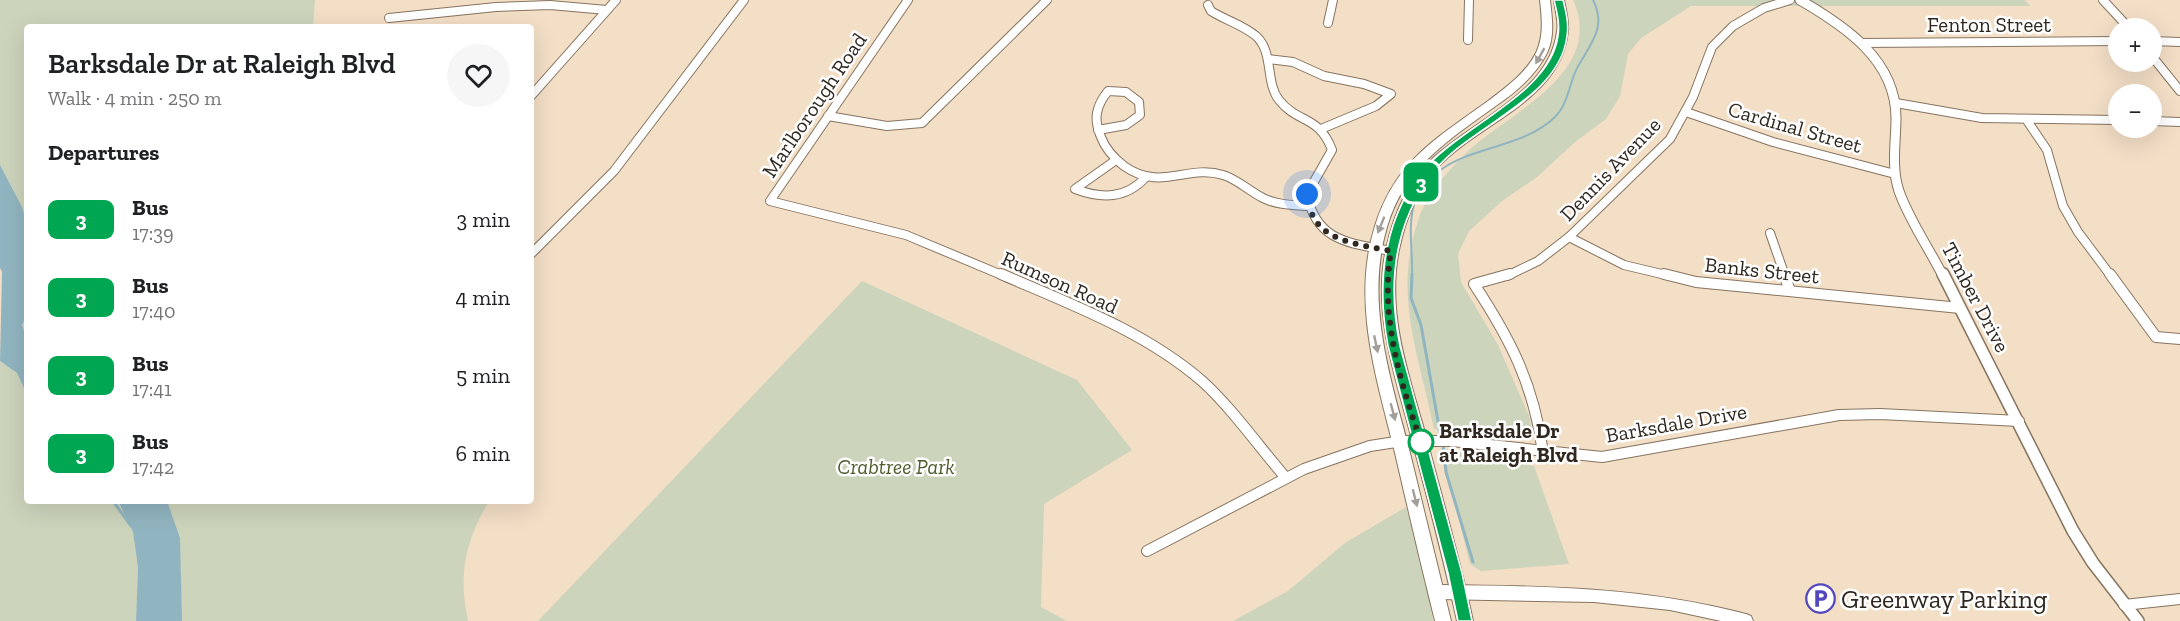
<!DOCTYPE html>
<html lang="en">
<head>
<meta charset="utf-8">
<style>
	:root { --surface:#fff; --page:#f6f6f6; --text:#202124; --muted:#757577 }
	body { margin:0; font-family:"Zilla Slab",serif; background:var(--page); color:var(--text); height:100vh; display:flex; flex-direction:column; font-size:22px; white-space:nowrap }
	* { box-sizing:border-box; margin:0 }
	p { font-size:20px; color:var(--muted) }
	.icon { flex:none; width:33px; height:33px; fill:none; stroke:currentColor; stroke-width:2; stroke-linecap:round; stroke-linejoin:round }
	.map { position:relative; flex:1; overflow:hidden }
	.panel { position:absolute; left:24px; top:24px; width:510px; height:480px; display:flex; flex-direction:column; background:var(--surface); border-radius:6px; box-shadow:0 6px 24px #0002 }
	.panel>* { flex:none }
	.badge { padding:0 12px; border-radius:9px; font-size:21px; line-height:39px }
	.tools { position:absolute; left:2108px; top:18px; display:grid; gap:12px }
	.tools a { display:grid; place-items:center; width:54px; height:54px; border-radius:50%; background:var(--surface); box-shadow:0 6px 24px #0002; font-size:30px }
	.you { position:absolute; width:30px; height:30px; margin:-15px; border:4px solid #fff; border-radius:50%; background:#1a73e8; box-shadow:0 0 0 9px #1a73e833 }
	.map>.badge { position:absolute; translate:-50% -50%; box-shadow:0 0 0 3px #fff }
	h2 { padding:0 24px; font-size:22px; line-height:54px }
	.round { display:grid; place-items:center; flex:none; width:63px; height:63px; border-radius:32px; background:var(--page) }
	.head { display:flex; align-items:center; justify-content:space-between; height:102px; padding:0 24px }
	h1 { font-size:28px; font-weight:600; line-height:45px }
	ul { padding:0; list-style:none }
	li { display:flex; align-items:center; gap:18px; height:78px; padding:0 24px }
	li div { flex:1 }
	li b { display:block; font-size:22px }
	li em { font-style:normal }
	li .badge { min-width:66px; font-weight:700; text-align:center }
	.map>svg:first-child { display:block }
	.green { fill:#cdd4bc }
	.water { fill:#91b5c0 }
	.lines { fill:none; stroke-linecap:round; stroke-linejoin:round }
	.stream-far1 { stroke:#91b5c0; stroke-width:2 }
	.stream { stroke:#91b5c0; stroke-width:3 }
	.minor-far1-casing { stroke:#87745f; stroke-width:10 }
	.minor-casing { stroke:#87745f; stroke-width:12 }
	.tertiary-far1-casing { stroke:#87745f; stroke-width:11 }
	.tertiary-casing { stroke:#87745f; stroke-width:14 }
	.secondary-casing { stroke:#87745f; stroke-width:2 }
	.primary-casing { stroke:#87745f; stroke-width:2 }
	.minor-far1 { stroke:#fff; stroke-width:8 }
	.minor { stroke:#fff; stroke-width:10 }
	.tertiary-far1 { stroke:#fff; stroke-width:9 }
	.tertiary { stroke:#fff; stroke-width:11 }
	.secondary { fill:#fff; fill-rule:evenodd }
	.primary { fill:#fff; fill-rule:evenodd }
	.oneway { fill:#a29e9a }
	.line { fill:#00a651; stroke:#fff; stroke-width:1.5 }
	.walk { stroke:#30281f; stroke-width:6; stroke-dasharray:0 10.8 }
	.stop-dot { fill:#fff; stroke:#00a651; stroke-width:3 }
	.labels { text-anchor:middle; dominant-baseline:central; stroke-width:5; stroke-linejoin:round; paint-order:stroke }
	.street-label { font-size:21px; fill:#30281f; stroke:#fff }
	.stop-label { font-size:21px; font-weight:bold; fill:#30281f; stroke:#fff; text-anchor:start }
	.park-label { font-size:21px; font-style:italic; fill:#4e5b2b; stroke:#fff }
	.near-poi-label { font-size:26px; fill:#30281f; stroke:#fff; text-anchor:start }
</style>
</head>
<body>
<div class="map">
<svg width="2180" height="621" viewBox="0 0 2180 621">
	<rect width="100%" height="100%" fill="#f3dec6"/>
	<g class="green">
		<polygon points="0,0 315,0 313,27 27,27 27,388 0,216"/>
		<path d="M1573,0H2025L2030,6H1691L1641,38L1628,54L1620,96L1606,119L1575,142L1537,177L1502,201L1469,231L1458,254L1461,282L1498,345L1529,416L1533,435L1434,429C1419,354 1392,294 1419,218C1426,196 1447,172 1464,155C1503,115 1607,75 1573,0Z"/>
		<polygon points="862,281 1077,380 1132,450 1044,504 1041,607 1067,621 538,621"/>
		<polygon points="0,361 17,373 27,395 27,501 118,501 133,532 138,568 136,621 0,621"/>
		<polygon points="1441,448 1534,466 1569,564 1481,571 1470,564"/>
		<path d="M143,501H489C465,541 458,576 468,621H174Z"/>
		<polygon points="1406,507 1425,576 1433,621 1233,621 1288,591 1345,543"/>
	</g>
	<g class="water">
		<polygon points="0,165 22,207 27,225 27,315 22,325 27,341 27,395 17,373 0,361 2,272 0,268"/>
		<polygon points="118,501 167,501 180,538 182,621 136,621 138,568 133,532"/>
	</g>
	<g class="lines">
		<g class="stream-far1">
			<path d="M1418,195C1425,187 1431,177 1439,171C1474,145 1523,148 1555,117C1570,102 1569,79 1580,63C1593,41 1606,25 1593,0"/>
			<path d="M1412,276C1413,249 1407,227 1415,201"/>
		</g>
		<g class="stream">
			<polyline points="1412,274 1411,298 1421,325 1441,438"/>
			<polyline points="1443,444 1446,472 1473,562"/>
			<polyline points="113,501 131,526"/>
		</g>
		<defs>
			<g id="minor-far1">
				<polyline points="908,0 770,201 906,235 1004,276"/>
				<polyline points="2103,0 2129,28"/>
				<path d="M1208,5L1211,11C1225,20 1243,25 1256,36C1274,52 1265,82 1279,100C1298,124 1319,115 1332,150L1307,194C1316,242 1350,243 1391,251"/>
				<polyline points="389,18 496,7 550,5 607,10"/>
				<polyline points="1328,23 1333,0"/>
				<polyline points="1468,40 1469,0"/>
				<polyline points="2151,41 2180,42"/>
				<polyline points="1861,43 2118,41"/>
				<polyline points="2151,55 2180,91"/>
				<polyline points="1268,59 1293,62 1324,76 1364,84 1391,94 1376,106 1321,129"/>
				<polyline points="531,96 616,0"/>
				<polyline points="1896,103 1982,118 2118,120"/>
				<polyline points="1686,112 1773,142 1895,174"/>
				<polyline points="828,116 887,126 922,123 1047,0"/>
				<polyline points="2026,119 2047,150 2063,206 2078,232 2111,276"/>
				<polyline points="2151,121 2180,122"/>
				<path d="M1098,130L1126,125L1140,115L1139,102L1126,92L1108,91C1096,106 1093,119 1101,137C1105,148 1115,159 1124,166C1161,192 1187,164 1223,175C1237,179 1249,191 1263,198C1277,205 1293,205 1308,206"/>
				<path d="M1116,160L1075,189C1102,199 1126,199 1146,177"/>
				<polyline points="1770,233 1785,276"/>
				<polyline points="1569,237 1624,265 1670,276"/>
				<polyline points="531,254 614,171 744,0"/>
				<polyline points="1507,276 1538,261 1569,237 1670,139 1693,97 1712,47 1733,26 1764,8 1790,0"/>
			</g>
			<g id="minor">
				<path d="M1001,274C1070,304 1144,331 1202,381C1231,407 1260,448 1286,478"/>
				<path d="M1510,274L1474,284C1511,340 1534,385 1543,453"/>
				<polyline points="1664,274 1696,282 1960,308"/>
				<polyline points="1784,274 1790,291"/>
				<polyline points="2110,274 2156,337 2180,339"/>
				<polyline points="1147,551 1304,469 1370,446 1402,441 1452,441 1602,457 1839,415 1880,414 2019,421"/>
				<polyline points="2124,605 2180,599"/>
			</g>
			<path id="tertiary-far1" d="M1800,0C1845,26 1896,60 1896,118C1896,141 1891,168 1899,191C1908,218 1930,250 1943,276"/>
			<polyline id="tertiary" points="1943,274 2073,531 2093,563 2138,621"/>
			<path id="secondary" d="M1438,585C1545,586 1642,587 1746,614L1751,616L1753,621H1721L1670,610L1594,602L1438,599L1433,597L1431,592L1433,587Z"/>
			<g id="primary">
				<path d="M1540,0H1550C1552,18 1555,36 1547,53C1536,75 1516,92 1497,105C1449,140 1405,166 1387,227C1365,302 1390,376 1409,449C1423,506 1437,564 1451,621H1435C1421,565 1408,509 1395,453C1377,379 1351,302 1375,226C1395,161 1437,138 1488,101C1505,88 1526,73 1536,53C1544,36 1542,18 1540,0Z"/>
				<path d="M1554,0H1564C1566,10 1569,22 1568,31C1561,101 1478,123 1437,168C1417,191 1405,220 1399,250C1386,313 1409,376 1426,436C1442,498 1460,559 1473,621H1457C1444,560 1428,500 1412,440C1396,378 1372,314 1386,249C1393,217 1407,183 1431,160C1471,121 1550,93 1557,31C1559,22 1555,10 1554,0Z"/>
			</g>
		</defs>
		<use href="#minor-far1" class="minor-far1-casing"/>
		<use href="#minor" class="minor-casing"/>
		<use href="#tertiary-far1" class="tertiary-far1-casing"/>
		<use href="#tertiary" class="tertiary-casing"/>
		<use href="#secondary" class="secondary-casing"/>
		<use href="#primary" class="primary-casing"/>
		<use href="#minor-far1" class="minor-far1"/>
		<use href="#minor" class="minor"/>
		<use href="#tertiary-far1" class="tertiary-far1"/>
		<use href="#tertiary" class="tertiary"/>
		<use href="#secondary" class="secondary"/>
		<use href="#primary" class="primary"/>
	</g>
	<defs><path id="oneway-solid" d="M-6-.8H1V-3.2L6.5 0L1 3.2V.8H-6Z" transform="scale(1.5)"/></defs>
	<g class="oneway">
		<use href="#oneway-solid" transform="translate(1540 56) rotate(119)"/>
		<use href="#oneway-solid" transform="translate(1381 225) rotate(112)"/>
		<use href="#oneway-solid" transform="translate(1376 344) rotate(78)"/>
		<use href="#oneway-solid" transform="translate(1393 412) rotate(75)"/>
		<use href="#oneway-solid" transform="translate(1415 498) rotate(76)"/>
	</g>
	<path class="line" d="M1554,0H1563C1566,12 1569,24 1567,36C1560,98 1472,125 1436,169C1394,221 1387,283 1400,346L1462,573L1472,621H1458L1448,573L1388,346C1376,282 1383,212 1431,162C1467,124 1551,91 1558,36C1560,24 1557,12 1554,0Z"/>
	<g class="lines">
		<path class="walk" d="M1307,194C1311,241 1352,243 1391,251C1380,316 1400,381 1421,442"/>
	</g>
	<defs>
		<symbol id="parking-ring" viewBox="-11 -11 22 22"><circle r="9.5" fill="#fff" stroke="#5347be" stroke-width="1.5"/><path d="M-3.5-5.5H1a3.5 3.5 0 0 1 0 7H-1V5.5H-3.5ZM-1-3.4V-.6H.8a1.4 1.4 0 0 0 0-2.8Z" fill="#5347be"/></symbol>
	</defs>
	<g fill-rule="evenodd">
		<use href="#parking-ring" x="1804" y="582" width="33" height="33"/>
	</g>
	<circle class="stop-dot" cx="1421" cy="442" r="12"/>
	<g class="labels">
		<g class="street-label">
			<text x="1989" y="24">Fenton Street</text>
			<text transform="translate(814 105) rotate(-56)">Marlborough Road</text>
			<text transform="translate(1795 127) rotate(16)">Cardinal Street</text>
			<text transform="translate(1610 169) rotate(-46)">Dennis Avenue</text>
			<text transform="translate(1762 270) rotate(6)">Banks Street</text>
			<text transform="translate(1060 282) rotate(24)">Rumson Road</text>
			<text transform="translate(1976 297) rotate(62)">Timber Drive</text>
			<text transform="translate(1676 423) rotate(-10)">Barksdale Drive</text>
		</g>
		<g class="stop-label">
			<text x="1439" y="430">Barksdale Dr<tspan x="1439" dy="24">at Raleigh Blvd</tspan></text>
		</g>
		<g class="park-label">
			<text x="896" y="466">Crabtree Park</text>
		</g>
		<g class="near-poi-label">
			<text x="1841" y="599">Greenway Parking</text>
		</g>
	</g>
</svg>
<div class="tools">
<a>+</a>
<a>−</a>
</div>
<div class="you" style="left:1307px;top:194px"></div>
<b class="badge" style="left:1421px;top:182px;background:#00a651;color:#fff">3</b>
<section class="panel">
<div class="head"><div><h1>Barksdale Dr at Raleigh Blvd</h1><p>Walk · 4 min · 250 m</p></div><a class="round"><svg class="icon" aria-label="heart" viewBox="0 0 24 24"><path d="M12 20l-8-8c-3-5 5-10 8-4 3-6 11-1 8 4z"/></svg></a></div>
<h2>Departures</h2>
<ul>
<li><span class="badge" style="background:#00a651;color:#fff">3</span><div><b>Bus</b><p>17:39</p></div><em>3 min</em></li>
<li><span class="badge" style="background:#00a651;color:#fff">3</span><div><b>Bus</b><p>17:40</p></div><em>4 min</em></li>
<li><span class="badge" style="background:#00a651;color:#fff">3</span><div><b>Bus</b><p>17:41</p></div><em>5 min</em></li>
<li><span class="badge" style="background:#00a651;color:#fff">3</span><div><b>Bus</b><p>17:42</p></div><em>6 min</em></li>
</ul>
</section>
</div>
</body>
</html>
